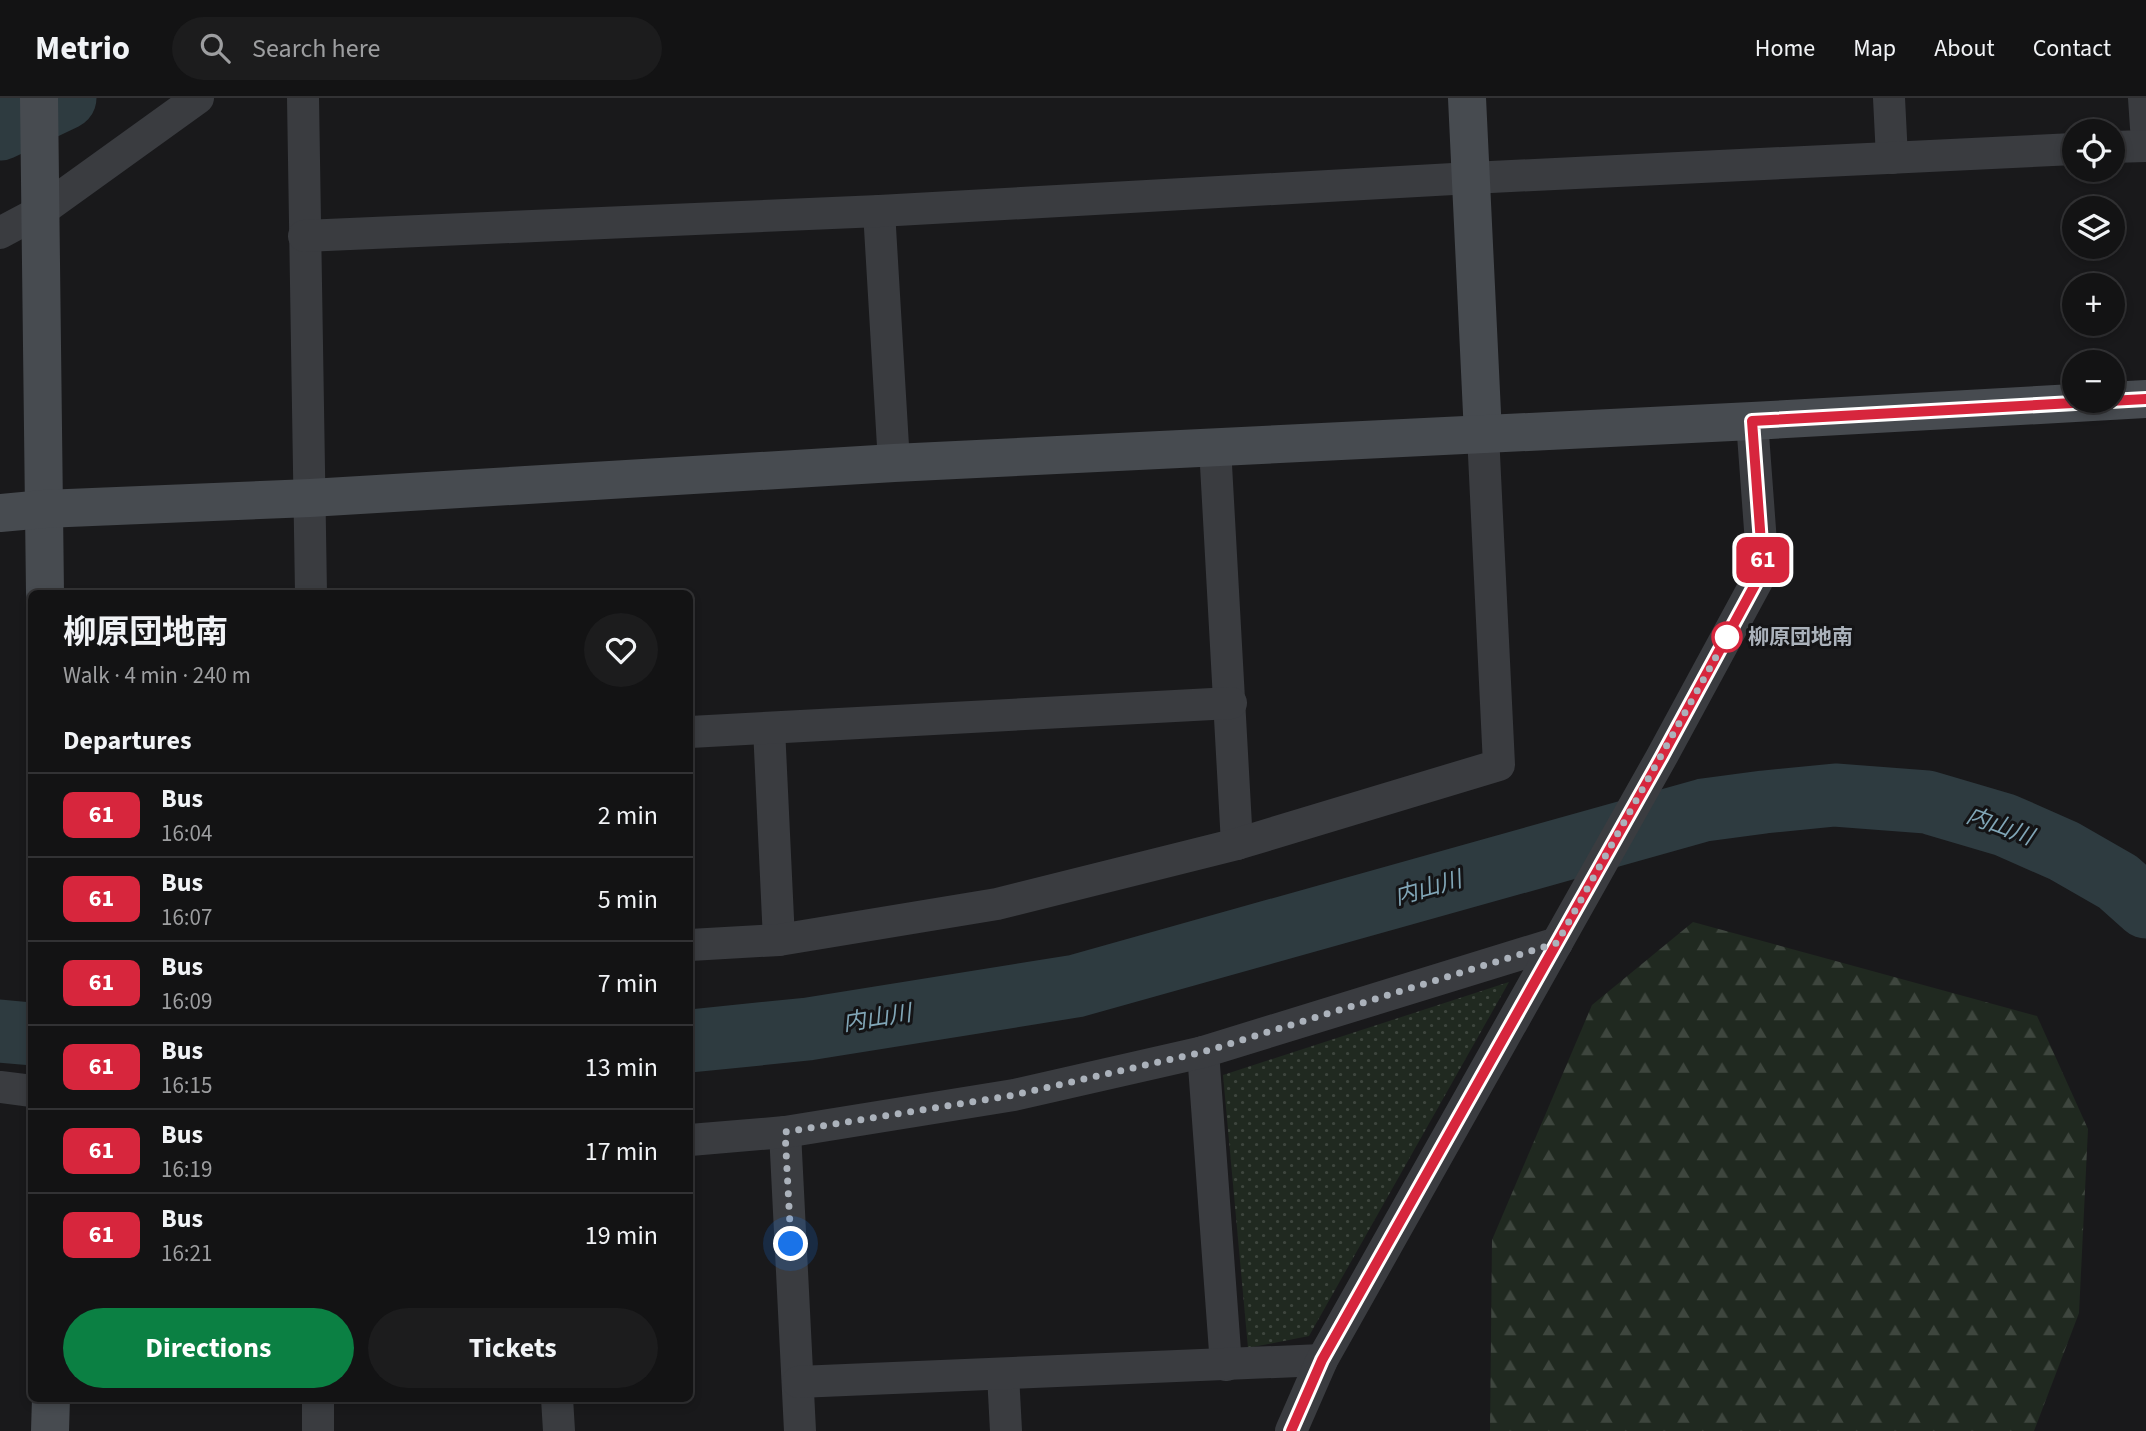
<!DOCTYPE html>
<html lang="en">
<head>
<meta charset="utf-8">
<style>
	:root { --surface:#131314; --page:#1c1c1d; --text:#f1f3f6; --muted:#9d9ea0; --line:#323234; --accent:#0b8043 }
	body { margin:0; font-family:"Source Sans 3","Noto Sans JP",sans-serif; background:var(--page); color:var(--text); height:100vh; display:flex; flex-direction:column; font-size:26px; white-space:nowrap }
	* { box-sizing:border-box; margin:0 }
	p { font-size:23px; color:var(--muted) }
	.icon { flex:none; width:38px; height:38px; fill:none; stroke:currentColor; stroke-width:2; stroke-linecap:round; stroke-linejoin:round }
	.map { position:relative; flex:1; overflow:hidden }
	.side { position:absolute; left:28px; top:492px; width:665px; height:812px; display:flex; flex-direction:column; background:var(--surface); border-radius:10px; box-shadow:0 4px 10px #0003,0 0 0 2px var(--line) }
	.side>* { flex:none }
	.badge { padding:0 14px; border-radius:10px; font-size:24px; line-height:46px }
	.fabs { position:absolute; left:2062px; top:21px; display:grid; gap:14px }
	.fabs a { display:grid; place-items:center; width:63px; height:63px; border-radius:50%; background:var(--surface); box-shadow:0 4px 10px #0003,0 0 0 2px var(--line); font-size:35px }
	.you { position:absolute; width:35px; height:35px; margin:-18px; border:5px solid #fff; border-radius:50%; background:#1a73e8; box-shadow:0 0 0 10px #1a73e833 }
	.map>.badge { position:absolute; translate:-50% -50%; box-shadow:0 0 0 4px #fff }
	h2 { padding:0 35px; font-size:26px; line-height:63px }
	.round { display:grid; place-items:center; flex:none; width:74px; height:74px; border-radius:37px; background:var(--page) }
	.headline { display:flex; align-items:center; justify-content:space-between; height:119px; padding:0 35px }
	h1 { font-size:33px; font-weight:700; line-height:52px }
	.button { display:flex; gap:14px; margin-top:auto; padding:14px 35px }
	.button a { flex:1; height:80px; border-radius:42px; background:var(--accent); color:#fff; font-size:28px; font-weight:700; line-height:80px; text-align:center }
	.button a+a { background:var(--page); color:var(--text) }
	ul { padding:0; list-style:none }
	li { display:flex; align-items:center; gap:21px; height:84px; padding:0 35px; border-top:2px solid var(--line) }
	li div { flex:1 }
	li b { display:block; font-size:26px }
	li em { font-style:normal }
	li .badge { min-width:77px; font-weight:700; text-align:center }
	header { display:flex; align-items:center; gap:42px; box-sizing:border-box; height:98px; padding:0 35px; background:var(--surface); border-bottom:2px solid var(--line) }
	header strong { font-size:33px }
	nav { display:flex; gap:38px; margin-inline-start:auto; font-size:24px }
	.search { width:490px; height:63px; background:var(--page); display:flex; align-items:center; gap:18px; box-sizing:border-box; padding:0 24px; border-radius:38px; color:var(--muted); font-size:26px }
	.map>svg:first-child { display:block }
	.forest { fill:url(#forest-firs) }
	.park { fill:url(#park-dots) }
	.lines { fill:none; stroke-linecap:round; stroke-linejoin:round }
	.river { stroke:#2e3b40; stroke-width:63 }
	.street { stroke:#3a3c40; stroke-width:32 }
	.secondary { stroke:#474b50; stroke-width:38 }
	.line-casing { stroke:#fff; stroke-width:16 }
	.line { stroke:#d7263d; stroke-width:10 }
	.walk { stroke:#abb2bb; stroke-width:7; stroke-dasharray:0 12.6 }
	.stop-dot { fill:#fff; stroke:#d7263d; stroke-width:3.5 }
	.labels { text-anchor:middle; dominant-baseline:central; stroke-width:6; stroke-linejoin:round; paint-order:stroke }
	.stop-label { font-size:21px; font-weight:bold; fill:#abb2bb; stroke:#141416; text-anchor:start }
	.water-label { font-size:23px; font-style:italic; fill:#81a6b7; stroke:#141416 }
</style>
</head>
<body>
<header>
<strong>Metrio</strong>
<div class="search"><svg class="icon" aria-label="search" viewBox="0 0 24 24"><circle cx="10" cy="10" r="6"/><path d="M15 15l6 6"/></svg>Search here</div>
<nav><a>Home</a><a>Map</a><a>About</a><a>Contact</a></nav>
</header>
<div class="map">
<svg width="2146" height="1333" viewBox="0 0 2146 1333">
	<defs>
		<pattern id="forest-firs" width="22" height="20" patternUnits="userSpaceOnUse" patternTransform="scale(1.75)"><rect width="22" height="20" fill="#202920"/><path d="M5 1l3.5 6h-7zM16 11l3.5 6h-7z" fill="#3e463e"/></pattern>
		<pattern id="park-dots" width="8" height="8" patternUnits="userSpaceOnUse" patternTransform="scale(1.75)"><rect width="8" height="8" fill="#202920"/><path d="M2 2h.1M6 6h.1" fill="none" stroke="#3e463e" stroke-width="1.8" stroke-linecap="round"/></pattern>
	</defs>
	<rect width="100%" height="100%" fill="#19191b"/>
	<polygon class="forest" points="1693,824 2037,918 2088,1031 2079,1215 2034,1333 1490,1333 1492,1142 1592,907"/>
	<polygon class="park" points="1509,884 1309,1238 1248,1250 1223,977"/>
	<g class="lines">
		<g class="river">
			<polyline points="0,31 65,0"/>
			<polyline points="0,933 32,936"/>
			<polyline points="690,943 808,931 1076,888 1704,712 1764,704 1835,697 1927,704 2005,727 2064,753 2118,784 2146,809"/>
		</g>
		<g class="street">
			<polyline points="303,0 311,495"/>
			<polyline points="1889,0 1892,60"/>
			<polyline points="2144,0 2146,30"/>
			<polyline points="2112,49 2146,48"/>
			<polyline points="879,113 894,365"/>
			<polyline points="0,135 41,113 198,0"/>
			<polyline points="304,138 879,113 1471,80 2074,51"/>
			<polyline points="1215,349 1237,746"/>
			<polyline points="769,630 779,842"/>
			<polyline points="690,634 1231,605"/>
			<polyline points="690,847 779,842 997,806 1237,746 1499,667 1483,336"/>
			<polyline points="1203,954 1226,1267"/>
			<polyline points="0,989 32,993"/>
			<polyline points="785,1034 800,1333"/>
			<polyline points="690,1042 785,1034 1014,997 1203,954 1557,845"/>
			<polyline points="1003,1276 1006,1333"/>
			<polyline points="798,1284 1322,1262"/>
			<polyline points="318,1300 318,1333"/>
			<polyline points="557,1300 559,1333"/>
			<polyline points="1291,1333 1322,1262 1661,660 1763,472 1752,323"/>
		</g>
		<g class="secondary">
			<polyline points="39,0 45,495"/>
			<polyline points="1467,0 1483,336"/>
			<polyline points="0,415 44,411 310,400 894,365 1752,323 2146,301"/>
			<polyline points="50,1333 51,1300"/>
		</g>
	</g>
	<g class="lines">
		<defs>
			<polyline id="line" points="1291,1333 1322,1262 1661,660 1763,472 1752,323 2146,301"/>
		</defs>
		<use href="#line" class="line-casing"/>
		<use href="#line" class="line"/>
		<polyline class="walk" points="791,1146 785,1034 1014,997 1203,954 1557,845 1727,539"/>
	</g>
	<circle class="stop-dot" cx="1727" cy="539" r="14"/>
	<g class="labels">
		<g class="stop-label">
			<text x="1748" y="539">柳原団地南</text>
		</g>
		<g class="water-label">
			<text transform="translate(2000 728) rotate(20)">内山川</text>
			<text transform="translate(1428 790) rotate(-16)">内山川</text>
			<text transform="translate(877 920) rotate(-9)">内山川</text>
		</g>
	</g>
</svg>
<div class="fabs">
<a><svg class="icon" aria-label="locate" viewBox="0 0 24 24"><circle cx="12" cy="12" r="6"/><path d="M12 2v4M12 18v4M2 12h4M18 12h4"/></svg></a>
<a><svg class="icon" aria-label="layers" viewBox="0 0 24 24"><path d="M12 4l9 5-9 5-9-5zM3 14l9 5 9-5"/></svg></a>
<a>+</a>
<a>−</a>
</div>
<div class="you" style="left:791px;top:1146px"></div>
<b class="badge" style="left:1763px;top:462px;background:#d7263d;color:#fff">61</b>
<section class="side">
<div class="headline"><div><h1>柳原団地南</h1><p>Walk · 4 min · 240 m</p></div><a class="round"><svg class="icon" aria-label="heart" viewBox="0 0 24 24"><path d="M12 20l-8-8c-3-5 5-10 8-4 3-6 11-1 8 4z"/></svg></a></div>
<h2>Departures</h2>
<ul>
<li><span class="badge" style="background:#d7263d;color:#fff">61</span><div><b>Bus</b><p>16:04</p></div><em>2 min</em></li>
<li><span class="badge" style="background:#d7263d;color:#fff">61</span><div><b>Bus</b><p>16:07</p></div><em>5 min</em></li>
<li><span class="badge" style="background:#d7263d;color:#fff">61</span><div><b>Bus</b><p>16:09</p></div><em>7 min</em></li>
<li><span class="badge" style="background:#d7263d;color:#fff">61</span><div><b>Bus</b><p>16:15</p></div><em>13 min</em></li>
<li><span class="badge" style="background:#d7263d;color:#fff">61</span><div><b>Bus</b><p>16:19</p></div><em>17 min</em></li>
<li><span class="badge" style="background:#d7263d;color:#fff">61</span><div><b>Bus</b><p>16:21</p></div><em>19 min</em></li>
</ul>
<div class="button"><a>Directions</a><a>Tickets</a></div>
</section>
</div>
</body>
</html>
